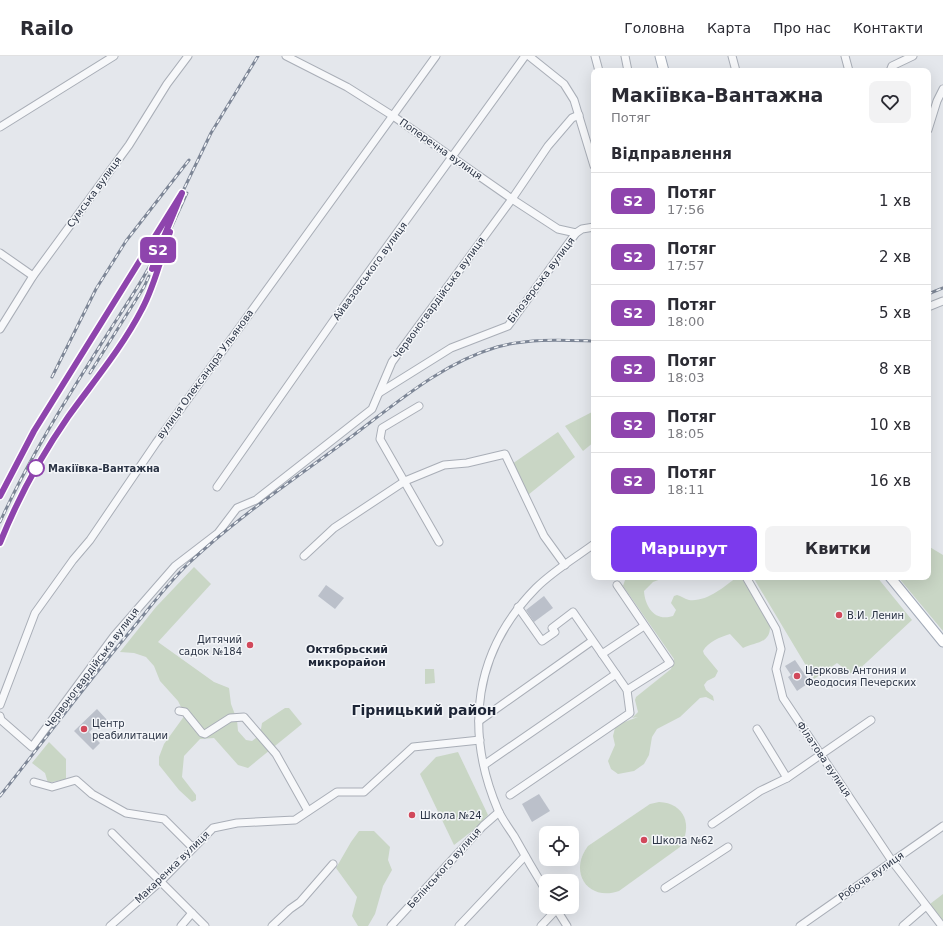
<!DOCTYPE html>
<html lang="uk">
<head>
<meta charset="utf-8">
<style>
	:root { --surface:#fff; --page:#f2f2f3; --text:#2b2b33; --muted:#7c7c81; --line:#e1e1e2; --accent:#7c3aed }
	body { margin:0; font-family:"DejaVu Sans",sans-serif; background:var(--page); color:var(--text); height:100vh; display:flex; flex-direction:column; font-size:15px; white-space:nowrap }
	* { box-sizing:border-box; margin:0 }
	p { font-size:13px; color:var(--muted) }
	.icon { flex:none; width:22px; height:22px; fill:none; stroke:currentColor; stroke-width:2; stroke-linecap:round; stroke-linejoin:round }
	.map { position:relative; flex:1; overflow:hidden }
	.drawer { position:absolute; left:591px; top:12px; width:340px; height:512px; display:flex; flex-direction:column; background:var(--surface); border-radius:8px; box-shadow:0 4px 16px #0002 }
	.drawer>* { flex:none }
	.badge { padding:0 8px; border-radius:6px; font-size:14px; line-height:26px }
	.fabs { position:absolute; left:539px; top:770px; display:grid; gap:8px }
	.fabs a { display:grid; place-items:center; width:40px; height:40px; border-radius:8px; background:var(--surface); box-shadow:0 4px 16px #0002; font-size:20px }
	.map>.badge { position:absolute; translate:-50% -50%; box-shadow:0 0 0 2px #fff }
	h2 { padding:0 20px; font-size:15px; line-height:36px }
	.round { display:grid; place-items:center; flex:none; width:42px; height:42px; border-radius:8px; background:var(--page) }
	.overview { display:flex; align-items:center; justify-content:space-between; height:68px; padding:0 20px }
	h1 { font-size:19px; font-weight:700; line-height:30px }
	.cta { display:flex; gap:8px; margin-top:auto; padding:8px 20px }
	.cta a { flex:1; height:46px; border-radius:8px; background:var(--accent); color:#fff; font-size:16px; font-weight:700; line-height:46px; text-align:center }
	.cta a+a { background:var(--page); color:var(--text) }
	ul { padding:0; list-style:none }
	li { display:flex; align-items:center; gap:12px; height:56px; padding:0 20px; border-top:1px solid var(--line) }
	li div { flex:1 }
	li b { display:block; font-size:15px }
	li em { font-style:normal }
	li .badge { min-width:44px; font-weight:700; text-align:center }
	header { display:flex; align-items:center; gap:24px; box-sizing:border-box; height:56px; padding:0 20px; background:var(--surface); border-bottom:1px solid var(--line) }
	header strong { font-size:19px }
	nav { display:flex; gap:22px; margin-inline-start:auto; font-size:14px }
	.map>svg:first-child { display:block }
	.green { fill:#c9d6c5 }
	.building { fill:#bbc0ca }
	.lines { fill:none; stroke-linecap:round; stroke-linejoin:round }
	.minor-casing { stroke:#a9aeb7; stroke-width:9 }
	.major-casing { stroke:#a3abb8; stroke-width:11 }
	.minor { stroke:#f7f8fa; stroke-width:7 }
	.major { stroke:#fff; stroke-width:9 }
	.rail-casing { stroke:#7d8696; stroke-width:3 }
	.rail { stroke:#f4f6f9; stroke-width:1.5; stroke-dasharray:4.5; stroke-linecap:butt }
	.line-casing { stroke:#fff; stroke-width:9 }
	.line { stroke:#8e44ad; stroke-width:6 }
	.stop-dot { fill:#fff; stroke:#8e44ad; stroke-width:2 }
	.poi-dot { fill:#d1495b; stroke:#f4f6f9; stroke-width:1.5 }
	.labels { text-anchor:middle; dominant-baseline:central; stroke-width:3; stroke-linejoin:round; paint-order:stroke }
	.street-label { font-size:10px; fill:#2b3445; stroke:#f4f6f9 }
	.stop-label { font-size:10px; font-weight:bold; fill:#2b3445; stroke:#f4f6f9; text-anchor:start }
	.poi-label { font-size:10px; fill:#2b3445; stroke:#f4f6f9; text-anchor:start }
	.neighbourhood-label { font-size:11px; font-weight:bold; fill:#1d2536; stroke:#f4f6f9 }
	.district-label { font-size:14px; font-weight:bold; fill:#1d2536; stroke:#f4f6f9 }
</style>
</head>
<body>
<header>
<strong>Railo</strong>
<nav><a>Головна</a><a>Карта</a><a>Про нас</a><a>Контакти</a></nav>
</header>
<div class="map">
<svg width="943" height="870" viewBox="0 0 943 870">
	<rect width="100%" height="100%" fill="#e4e7ec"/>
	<g class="green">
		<polygon points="594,355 594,386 583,395 565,370"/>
		<polygon points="558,376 575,401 528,439 512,408"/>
		<polygon points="928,490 943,499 943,575 898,521 928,521"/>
		<polygon points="194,511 211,528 158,586 214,626 229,632 231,648 237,664 238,675 246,684 252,685 260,679 262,667 285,652 289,652 302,668 248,712 238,709 214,682 200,683 184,700 182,721 196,739 196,744 192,746 179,734 159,709 159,701 164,688 185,659 178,645 160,625 154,610 146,601 134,597 120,596 156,551"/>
		<path d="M626,521H662L661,523L653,526L644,535C645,551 655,566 673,560L676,554L671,547L674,540L677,539C681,540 685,543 689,544C707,546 724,531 737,521H741L770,569C771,588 755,586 743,592L730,578C720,581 708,586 703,595L704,598L718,615L715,621L707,625L704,629L706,634L713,640L714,645L706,641L700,642L680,661L657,673L652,681L649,699L644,708L634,715L618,718L611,713L608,705L615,689L613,680L615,672L619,668L638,661L632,662L638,656L635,644L636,641L671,613L674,603L623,530Z"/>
		<polygon points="753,521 877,521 912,564 853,619 837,607 814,623"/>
		<polygon points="425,613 434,613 435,627 425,628"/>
		<polygon points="49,686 66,703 66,723 48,727 45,717 32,707"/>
		<polygon points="458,696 488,759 476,772 454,789 420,718 436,701"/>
		<path d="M659,746C685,747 693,770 680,791L619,835C588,846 568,816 588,790L650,748Z"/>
		<polygon points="359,775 374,775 390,791 388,804 392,814 383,830 375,858 368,870 358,870 352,860 357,841 336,812 351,786"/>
		<polygon points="943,838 943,865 930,848"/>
	</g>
	<g class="building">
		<polygon points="326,529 344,542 335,553 318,540"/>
		<polygon points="544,540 553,552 534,566 526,554"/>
		<polygon points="795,604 810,626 797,635 788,621 791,619 785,610"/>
		<polygon points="97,653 108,665 101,671 98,668 89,676 100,687 93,694 74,675"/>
		<polygon points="539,738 550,755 532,766 522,748"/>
	</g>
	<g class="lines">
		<defs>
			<g id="minor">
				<polyline points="286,0 347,31 393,60 512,143 558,173 576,177 582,173 594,171"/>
				<polyline points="529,0 564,28 574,44 594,110"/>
				<polyline points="595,0 599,15"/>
				<polyline points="625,0 628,15"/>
				<polyline points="732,0 736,15"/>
				<polyline points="845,0 849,15"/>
				<polyline points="890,15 892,10 913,0"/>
				<polyline points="0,71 114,0"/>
				<polyline points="928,74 937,45 943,33"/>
				<polyline points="0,197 33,220"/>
				<polyline points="928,251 943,245"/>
				<polyline points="0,273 33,220 129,89 167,28 188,0"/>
				<polyline points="379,337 451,292 508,270 576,177"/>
				<polyline points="419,350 382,372 380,383 439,486"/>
				<polyline points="217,431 336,261 525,0"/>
				<polyline points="304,500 334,472 405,425 444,409 467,407 505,398 544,480 565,509"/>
				<polyline points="746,521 776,573 781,593 776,613 783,642 892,805 942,870"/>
				<polyline points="617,529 670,607 627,634"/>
				<polyline points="602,598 644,570"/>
				<polyline points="0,649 35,557 73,504 90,484 156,387 436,0"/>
				<polyline points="179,655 185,656 202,677 205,678 230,662 244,661 276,698 308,755"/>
				<polyline points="0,660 1,664 32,691 114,580 175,510 218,477 237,452 256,444 372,353 392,306 512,143 548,90 572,62 579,59"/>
				<polyline points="479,665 592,585"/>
				<polyline points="757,673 787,722"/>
				<polyline points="484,709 616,618"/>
				<polyline points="34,726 52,731 76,724 92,738 126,757 164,763 193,792"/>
				<polyline points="510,739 630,657 627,634 573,556 552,572 555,576 542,585 518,551"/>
				<polyline points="712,768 760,735 787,722 871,664"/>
				<polyline points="112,777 205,870"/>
				<polyline points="665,832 728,791"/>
				<path d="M546,835C535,817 524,798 514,780C508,771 502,763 498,754C464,674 474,595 536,532C553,515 575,502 594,488"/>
				<polyline points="555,851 567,870"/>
				<polyline points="110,870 161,825 213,772 237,767 295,764 337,736 364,736 413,691 480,684"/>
				<polyline points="181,870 192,857"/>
				<polyline points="272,870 290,853 300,846 333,808"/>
				<polyline points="391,870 483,770 499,756"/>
				<polyline points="459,870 525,800"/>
				<polyline points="541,870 557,853"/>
				<polyline points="800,870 943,770"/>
				<polyline points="903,870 926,850"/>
			</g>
			<g id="major">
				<polyline points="660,0 664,15"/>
				<polyline points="890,521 943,586"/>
			</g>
		</defs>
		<use href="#minor" class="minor-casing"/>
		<use href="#major" class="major-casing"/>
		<use href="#minor" class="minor"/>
		<use href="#major" class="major"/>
		<defs>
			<g id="rail">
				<polyline points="167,181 187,137"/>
				<polyline points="928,238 943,232"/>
				<polyline points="90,317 144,231 149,220"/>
				<polyline points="52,321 96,233 126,185 189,104"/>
				<polyline points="0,440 34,375 182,137 211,77 258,0"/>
				<path d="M0,466C30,400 69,339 108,277C127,247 149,216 163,183"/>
				<path d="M0,487L18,447L46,395L132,271C149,241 159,209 170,176"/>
				<path d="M0,740C43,686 84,631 128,578C148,554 167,528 189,507C240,459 299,420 355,378C400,344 443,307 497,291C529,282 562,284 594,285"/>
			</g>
		</defs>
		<use href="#rail" class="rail-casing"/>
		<use href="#rail" class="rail"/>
	</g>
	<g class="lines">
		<defs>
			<path id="line" d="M0,440L34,375L182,137L161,188L152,213L170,176C161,201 155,229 142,253C122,292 93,326 68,361C41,400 18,442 0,487"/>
		</defs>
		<use href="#line" class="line-casing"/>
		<use href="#line" class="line"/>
	</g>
	<circle class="stop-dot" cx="36" cy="412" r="8"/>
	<g class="poi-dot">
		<circle cx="839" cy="559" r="4"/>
		<circle cx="250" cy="589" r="4"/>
		<circle cx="797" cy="620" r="4"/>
		<circle cx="84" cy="673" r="4"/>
		<circle cx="412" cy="759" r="4"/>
		<circle cx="644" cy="784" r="4"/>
	</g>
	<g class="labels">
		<g class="street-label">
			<text transform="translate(441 93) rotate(35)">Поперечна вулиця</text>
			<text transform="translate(94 136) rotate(-54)">Сумська вулиця</text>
			<text transform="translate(370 215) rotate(-54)">Айвазовського вулиця</text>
			<text transform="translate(541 224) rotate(-53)">Білозерська вулиця</text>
			<text transform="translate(439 242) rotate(-54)">Червоногвардійська вулиця</text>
			<text transform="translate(205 318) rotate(-54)">вулиця Олександра Ульянова</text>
			<text transform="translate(92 612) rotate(-53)">Червоногвардійська вулиця</text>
			<text transform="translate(824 703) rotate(56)">Філатова вулиця</text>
			<text transform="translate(172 811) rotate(-44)">Макаренка вулиця</text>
			<text transform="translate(444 812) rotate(-48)">Белінського вулиця</text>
			<text transform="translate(871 820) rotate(-35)">Робоча вулиця</text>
		</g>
		<g class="stop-label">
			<text x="48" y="412">Макіївка-Вантажна</text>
		</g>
		<g class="poi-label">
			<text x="847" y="559">В.И. Ленин</text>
			<text x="242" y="583" text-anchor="end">Дитячий<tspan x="242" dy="12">садок №184</tspan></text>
			<text x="805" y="614">Церковь Антония и<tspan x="805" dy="12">Феодосия Печерских</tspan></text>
			<text x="92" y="667">Центр<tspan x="92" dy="12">реабилитации</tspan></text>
			<text x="420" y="759">Школа №24</text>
			<text x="652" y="784">Школа №62</text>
		</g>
		<g class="neighbourhood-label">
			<text x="347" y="593">Октябрьский<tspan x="347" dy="13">микрорайон</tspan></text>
		</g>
		<g class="district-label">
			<text x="424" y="654">Гірницький район</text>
		</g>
	</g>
</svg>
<div class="fabs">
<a><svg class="icon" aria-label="locate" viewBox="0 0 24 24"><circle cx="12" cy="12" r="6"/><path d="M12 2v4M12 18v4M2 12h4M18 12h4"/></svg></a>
<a><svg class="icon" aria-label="layers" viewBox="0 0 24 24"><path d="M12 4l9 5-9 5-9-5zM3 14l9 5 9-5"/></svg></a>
</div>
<b class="badge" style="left:158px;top:194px;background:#8e44ad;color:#fff">S2</b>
<section class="drawer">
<div class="overview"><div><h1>Макіївка-Вантажна</h1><p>Потяг</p></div><a class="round"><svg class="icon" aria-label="heart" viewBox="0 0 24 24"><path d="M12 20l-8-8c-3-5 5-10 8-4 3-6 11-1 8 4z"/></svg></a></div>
<h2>Відправлення</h2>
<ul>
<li><span class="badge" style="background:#8e44ad;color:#fff">S2</span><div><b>Потяг</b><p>17:56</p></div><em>1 хв</em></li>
<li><span class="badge" style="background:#8e44ad;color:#fff">S2</span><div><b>Потяг</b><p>17:57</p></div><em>2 хв</em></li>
<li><span class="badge" style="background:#8e44ad;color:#fff">S2</span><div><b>Потяг</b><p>18:00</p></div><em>5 хв</em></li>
<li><span class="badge" style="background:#8e44ad;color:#fff">S2</span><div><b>Потяг</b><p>18:03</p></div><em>8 хв</em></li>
<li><span class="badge" style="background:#8e44ad;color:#fff">S2</span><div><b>Потяг</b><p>18:05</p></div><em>10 хв</em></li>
<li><span class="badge" style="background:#8e44ad;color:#fff">S2</span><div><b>Потяг</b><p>18:11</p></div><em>16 хв</em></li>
</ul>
<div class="cta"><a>Маршрут</a><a>Квитки</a></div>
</section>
</div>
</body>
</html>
